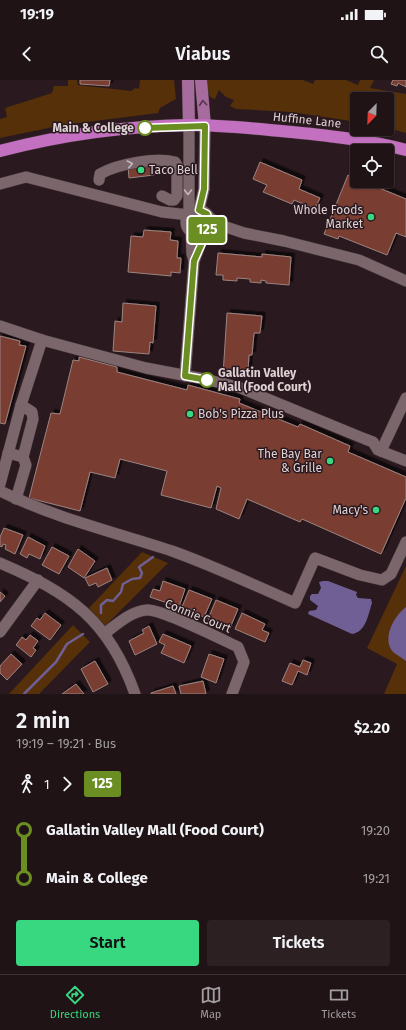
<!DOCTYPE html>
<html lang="en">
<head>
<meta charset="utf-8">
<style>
	:root { --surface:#201316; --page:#2d2023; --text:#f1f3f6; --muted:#a29ea1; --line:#3d3235; --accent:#37d880 }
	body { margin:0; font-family:"Fira Sans",sans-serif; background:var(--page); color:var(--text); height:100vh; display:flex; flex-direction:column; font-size:15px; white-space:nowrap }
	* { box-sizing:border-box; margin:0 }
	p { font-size:13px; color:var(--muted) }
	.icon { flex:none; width:22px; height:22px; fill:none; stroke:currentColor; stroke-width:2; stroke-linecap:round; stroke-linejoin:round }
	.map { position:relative; height:614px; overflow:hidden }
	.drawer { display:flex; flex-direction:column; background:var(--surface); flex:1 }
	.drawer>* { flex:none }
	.badge { padding:0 8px; border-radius:3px; font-size:14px; line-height:26px }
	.needle { width:26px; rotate:203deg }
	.buttons { position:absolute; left:350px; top:12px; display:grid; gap:8px }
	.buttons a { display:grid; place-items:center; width:44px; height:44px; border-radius:4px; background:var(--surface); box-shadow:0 1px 3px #0004,0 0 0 1px var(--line); font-size:20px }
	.map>.badge { position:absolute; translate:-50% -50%; box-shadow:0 0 0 2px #fff }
	.legs { display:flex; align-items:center; gap:6px; height:44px; padding:0 16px; font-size:13px }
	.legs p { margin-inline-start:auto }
	.headline { display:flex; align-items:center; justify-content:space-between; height:68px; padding:0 16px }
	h1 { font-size:22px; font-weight:600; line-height:30px }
	.button { display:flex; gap:8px; margin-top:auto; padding:8px 16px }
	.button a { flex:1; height:46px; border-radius:4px; background:var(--accent); color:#111; font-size:16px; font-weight:600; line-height:46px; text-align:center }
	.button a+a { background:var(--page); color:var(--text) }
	ul { padding:0 16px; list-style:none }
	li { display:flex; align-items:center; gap:14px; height:48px; font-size:15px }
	li i { display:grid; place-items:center; width:6px; height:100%; margin:0 5px; background:currentColor }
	li i::after { content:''; width:10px; height:10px; margin:-5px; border:3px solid; border-radius:50%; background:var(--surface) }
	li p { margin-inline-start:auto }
	li:first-child i { background:linear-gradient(#0000 50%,currentColor 0) }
	li:last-child i { background:linear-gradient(currentColor 50%,#0000 0) }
	.status { display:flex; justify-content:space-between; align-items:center; height:28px; padding:0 20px; background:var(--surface); direction:ltr }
	.status svg { height:11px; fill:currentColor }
	header { display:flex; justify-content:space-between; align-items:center; height:52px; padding:0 16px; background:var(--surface); font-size:18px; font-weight:600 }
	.tabs { display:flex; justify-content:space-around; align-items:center; height:56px; border-top:1px solid var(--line); background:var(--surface); font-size:11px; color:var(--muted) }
	.tabs a { display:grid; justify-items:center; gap:2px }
	.tabs .current { color:var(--accent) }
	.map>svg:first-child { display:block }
	.green { fill:#553008 }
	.water { fill:#705f95 }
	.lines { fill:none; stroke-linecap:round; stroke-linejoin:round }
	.stream { stroke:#705f95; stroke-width:2.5 }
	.building { fill:#793d33; stroke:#9b8480; filter:url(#shadow) }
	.minor-casing { stroke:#433539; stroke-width:12 }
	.major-casing { stroke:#433539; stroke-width:13 }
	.highway-casing { stroke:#433539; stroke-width:13 }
	.minor { stroke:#7b666c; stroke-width:11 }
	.major { stroke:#a76c9e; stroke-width:12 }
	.highway { stroke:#c470c0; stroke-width:12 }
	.oneway { stroke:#56364b }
	.oneway2 { stroke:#c5b7bb }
	.line-1-casing { stroke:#fff; stroke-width:9 }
	.line-1 { stroke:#6b8e23; stroke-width:6 }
	.stop-1-dot { fill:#fff; stroke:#6b8e23; stroke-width:2 }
	.poi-dot { fill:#37d880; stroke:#2a191e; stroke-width:1.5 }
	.labels { text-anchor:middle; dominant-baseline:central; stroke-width:3; stroke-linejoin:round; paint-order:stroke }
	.street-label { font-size:12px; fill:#ded2d5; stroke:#2a191e }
	.stop-label { font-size:12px; font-weight:bold; fill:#ded2d5; stroke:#2a191e; text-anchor:end }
	.poi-label { font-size:12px; fill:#ded2d5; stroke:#2a191e; text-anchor:end }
</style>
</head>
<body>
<div class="status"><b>19:19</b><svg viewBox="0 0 49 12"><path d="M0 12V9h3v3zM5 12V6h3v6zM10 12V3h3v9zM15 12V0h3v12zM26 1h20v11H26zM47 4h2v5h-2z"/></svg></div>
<header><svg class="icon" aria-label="back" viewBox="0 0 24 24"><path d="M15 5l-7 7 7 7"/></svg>Viabus<svg class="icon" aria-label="search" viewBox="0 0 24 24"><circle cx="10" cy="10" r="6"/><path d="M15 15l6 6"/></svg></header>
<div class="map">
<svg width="406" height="614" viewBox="0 0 406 614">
	<defs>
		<filter id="shadow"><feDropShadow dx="3.5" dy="-3.5" stdDeviation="0" flood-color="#0009"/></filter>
	</defs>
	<rect width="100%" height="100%" fill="#2a191e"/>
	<g class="green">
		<polygon points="68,0 77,0 78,5 131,11 135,8 139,9 140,0 174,0 176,19 160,28 158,33 63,45 0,58 0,39 7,37 5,28 52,13 54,6 68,6"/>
		<polygon points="206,0 303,0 313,4 315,0 346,0 358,5 360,0 374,0 370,8 406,14 406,53 387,48 387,19 357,19 357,42 291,32 236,29 230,26 234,20 226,17 219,10 215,19 211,18 207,10"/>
		<polygon points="142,472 168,483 105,546 89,528"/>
		<polygon points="406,486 406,614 384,614 397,584 367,568"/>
		<polygon points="73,545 90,562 39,614 9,614"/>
	</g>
	<g class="water">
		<path d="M323,501H328L357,512L356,515L358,518L371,519L372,523C368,535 366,552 352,554L308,534L309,531L316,530L318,526L310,520V516L312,514H318L321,508L319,502Z"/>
		<path d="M406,527V581C402,578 397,575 393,572C381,558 395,535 406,527Z"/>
	</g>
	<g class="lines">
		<g class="stream">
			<polyline points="101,533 101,525 107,520 113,521 121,512 123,504 132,499 140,498 142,493 139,487 153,477"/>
			<polyline points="24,614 56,582 67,564 83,554"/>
		</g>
	</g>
	<g class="building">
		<polygon points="80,0 110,0 109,6 80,4"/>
		<polygon points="393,0 406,0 406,7 398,3 397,6 391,4"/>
		<polygon points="260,82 302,100 299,109 320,118 315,129 294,120 292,124 263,112 267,105 253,99"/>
		<polygon points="153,83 154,95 129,98 128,86"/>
		<polygon points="348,95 357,99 357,101 362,101 406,119 406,157 396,153 387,175 339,156 338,159 324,154"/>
		<polygon points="144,150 171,152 170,160 178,161 177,178 181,178 180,193 171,192 171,196 128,192 131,156 143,157"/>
		<polygon points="218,173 262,177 262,174 291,177 289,205 266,203 266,201 261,200 261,203 250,202 250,199 237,198 237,201 223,200 223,195 216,195"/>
		<polygon points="123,223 156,226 153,263 150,262 149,274 113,271 115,241 122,242"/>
		<polygon points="227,233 262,236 260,253 254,253 252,275 249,275 248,291 242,291 242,296 223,295"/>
		<polygon points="0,256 20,261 19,265 26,266 5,344 0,343"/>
		<polygon points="79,277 117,287 117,292 187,310 188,305 240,319 239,323 298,347 300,344 350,366 348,372 406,397 406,418 381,474 302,439 300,442 247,419 239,439 216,429 221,408 217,406 211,428 161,415 167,391 120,379 115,398 90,392 80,431 29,418 51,333 60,334 73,280 79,281"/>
		<polygon points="4,448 23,455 15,474 5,469 6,465 3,464 2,467 0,466 0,457"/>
		<polygon points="28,457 45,466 40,479 29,474 27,478 20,474"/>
		<polygon points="52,467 69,476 59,494 42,485"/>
		<polygon points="78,469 95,481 84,498 68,487"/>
		<polygon points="107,488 112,500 98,507 96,503 89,506 85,498"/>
		<polygon points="163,501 185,509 179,527 150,517 153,509 160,511"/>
		<polygon points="189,510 212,519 204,537 182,527"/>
		<polygon points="0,512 5,516 0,522"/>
		<polygon points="216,520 238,529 230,548 208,539"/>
		<polygon points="45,533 61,545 50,560 31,546 37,538 40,540"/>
		<polygon points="242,533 265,544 262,550 269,553 265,562 235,549"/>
		<polygon points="149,546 157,564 135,575 129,561 144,553 142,550"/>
		<polygon points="163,554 191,566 184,583 161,573 165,565 159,562"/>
		<polygon points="30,555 38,561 33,568 36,570 31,577 16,565 22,557 26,560"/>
		<polygon points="11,574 22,584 7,600 0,593 0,586"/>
		<polygon points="209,574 224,579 216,603 201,597"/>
		<polygon points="303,580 311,583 307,595 298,591 292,605 282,601 290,583 300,587"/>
		<polygon points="95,581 108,604 93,612 81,589"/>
		<polygon points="203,601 206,614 181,614 179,606"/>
		<polygon points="76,604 84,614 62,614"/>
		<polygon points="173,606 176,614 151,614 151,613"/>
	</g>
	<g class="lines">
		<defs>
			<g id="minor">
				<path d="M99,100L100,94C117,84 156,77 175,82L177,85V116L174,120H170L162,116"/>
				<polyline points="0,104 26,97 162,132 189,135 189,45"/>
				<polyline points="199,130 204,109 205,46"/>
				<circle cx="198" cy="142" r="12"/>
				<polyline points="209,137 220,145 244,153 284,161 359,180 406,201"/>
				<polyline points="191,151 192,174 194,180"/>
				<polyline points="0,246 42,260 146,288 204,299 238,307 365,359 373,362 378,370 406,381"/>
				<polyline points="185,296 194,181 205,152"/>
				<polyline points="21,325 32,332 33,339 23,377"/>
				<polyline points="381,371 406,318"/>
				<polyline points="8,373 23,377 26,385 16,419"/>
				<polyline points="0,404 21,325 42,260"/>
				<path d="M0,411C55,438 114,452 172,471C214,486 254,505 295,523L315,478L360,495L382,500L391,494L406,462"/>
				<path d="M0,483C70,513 109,540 135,614"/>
				<polyline points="0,552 38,500"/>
				<path d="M104,554C116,545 131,531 147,530C161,529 221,559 238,567L244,582L232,614"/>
			</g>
			<g id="major">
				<polyline points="188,0 189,45"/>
				<polyline points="201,0 205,46"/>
			</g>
			<path id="highway" d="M0,71C61,55 126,46 189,45C224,45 258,49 292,52C331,56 368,60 406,70"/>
		</defs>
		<use href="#minor" class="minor-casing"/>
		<use href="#major" class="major-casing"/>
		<use href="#highway" class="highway-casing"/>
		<use href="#minor" class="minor"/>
		<use href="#major" class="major"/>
		<use href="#highway" class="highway"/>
	</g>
	<defs><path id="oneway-chevron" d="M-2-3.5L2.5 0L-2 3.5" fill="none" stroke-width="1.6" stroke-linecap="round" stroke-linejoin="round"/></defs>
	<use class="oneway" href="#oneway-chevron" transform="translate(203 23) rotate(-95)"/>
	<g class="oneway2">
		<use href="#oneway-chevron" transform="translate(130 84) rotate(-12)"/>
		<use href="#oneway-chevron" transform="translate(188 112) rotate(90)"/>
	</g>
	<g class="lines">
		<defs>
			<polyline id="line-1" points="145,48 205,46 204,109 199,130 207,134 210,145 194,181 185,296 207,300"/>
		</defs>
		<use href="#line-1" class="line-1-casing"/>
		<use href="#line-1" class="line-1"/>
	</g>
	<g class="stop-1-dot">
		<circle cx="145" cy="48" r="7"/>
		<circle cx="207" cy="300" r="7"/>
	</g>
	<g class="poi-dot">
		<circle cx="141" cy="90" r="4"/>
		<circle cx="371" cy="137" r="4"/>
		<circle cx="190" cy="334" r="4"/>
		<circle cx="330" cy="381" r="4"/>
		<circle cx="376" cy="430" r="4"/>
	</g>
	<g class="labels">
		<g class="street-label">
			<text transform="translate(307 40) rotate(6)">Huffine Lane</text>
			<text transform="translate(198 536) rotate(22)">Connie Court</text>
		</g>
		<g class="stop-label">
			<text x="134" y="48">Main &amp; College</text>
			<text x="218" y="293" text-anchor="start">Gallatin Valley<tspan x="218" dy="14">Mall (Food Court)</tspan></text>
		</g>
		<g class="poi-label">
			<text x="149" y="90" text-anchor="start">Taco Bell</text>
			<text x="363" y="130">Whole Foods<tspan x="363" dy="14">Market</tspan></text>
			<text x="198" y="334" text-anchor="start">Bob's Pizza Plus</text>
			<text x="322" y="374">The Bay Bar<tspan x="322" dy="14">&amp; Grille</tspan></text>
			<text x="368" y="430">Macy's</text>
		</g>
	</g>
</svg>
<div class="buttons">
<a><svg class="needle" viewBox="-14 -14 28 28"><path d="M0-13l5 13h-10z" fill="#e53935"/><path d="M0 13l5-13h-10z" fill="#a29ea1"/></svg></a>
<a><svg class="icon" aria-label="locate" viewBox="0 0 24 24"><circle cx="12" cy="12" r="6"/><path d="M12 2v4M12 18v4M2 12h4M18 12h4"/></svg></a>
</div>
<b class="badge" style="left:207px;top:150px;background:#6b8e23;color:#fff">125</b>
</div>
<section class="drawer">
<div class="headline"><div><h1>2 min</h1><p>19:19 – 19:21 · Bus</p></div><b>$2.20</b></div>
<div class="legs"><svg class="icon" aria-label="walk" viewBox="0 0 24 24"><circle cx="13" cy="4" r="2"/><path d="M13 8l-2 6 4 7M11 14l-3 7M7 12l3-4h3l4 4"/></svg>1<svg class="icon" aria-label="forward" viewBox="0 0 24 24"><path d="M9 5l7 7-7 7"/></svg><b class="badge" style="background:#6b8e23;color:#fff">125</b></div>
<ul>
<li><i style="color:#6b8e23"></i><b>Gallatin Valley Mall (Food Court)</b><p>19:20</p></li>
<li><i style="color:#6b8e23"></i><b>Main &amp; College</b><p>19:21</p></li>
</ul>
<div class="button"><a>Start</a><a>Tickets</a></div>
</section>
<nav class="tabs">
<a class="current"><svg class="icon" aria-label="directions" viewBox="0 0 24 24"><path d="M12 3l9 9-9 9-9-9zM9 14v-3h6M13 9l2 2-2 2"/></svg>Directions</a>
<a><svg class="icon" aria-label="map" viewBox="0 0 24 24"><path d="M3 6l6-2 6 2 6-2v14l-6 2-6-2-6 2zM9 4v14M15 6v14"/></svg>Map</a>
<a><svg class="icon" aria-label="tickets" viewBox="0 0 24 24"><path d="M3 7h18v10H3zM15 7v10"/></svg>Tickets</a>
</nav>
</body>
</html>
